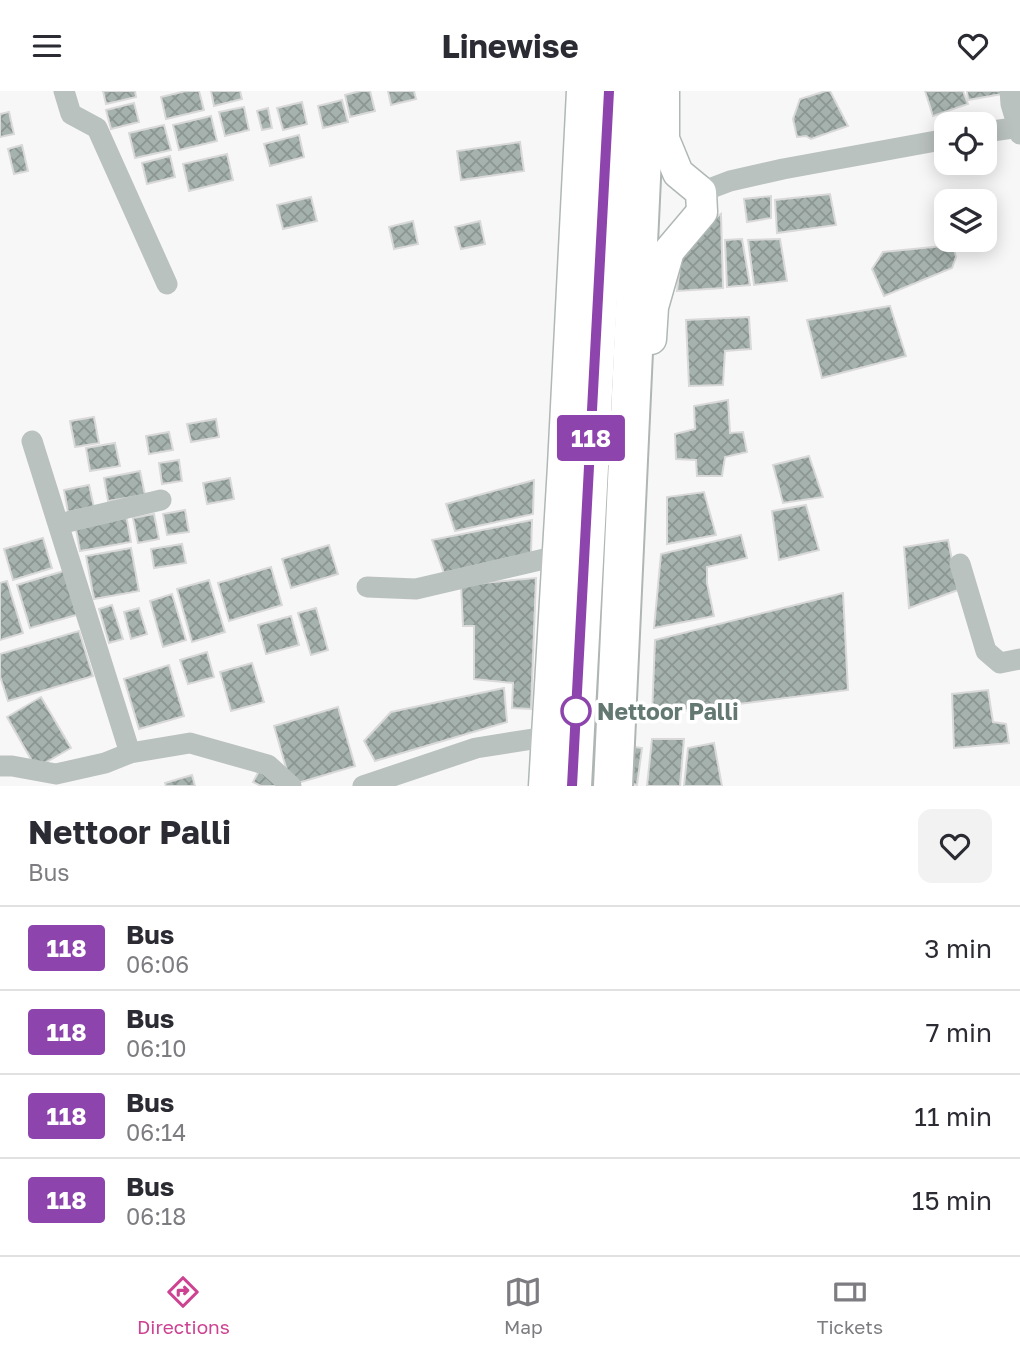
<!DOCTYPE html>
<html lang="en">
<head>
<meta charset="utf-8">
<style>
	:root { --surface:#fff; --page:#f2f2f3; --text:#2b2b33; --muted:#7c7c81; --line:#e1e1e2; --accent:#cd4291 }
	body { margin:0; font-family:"Golos Text",sans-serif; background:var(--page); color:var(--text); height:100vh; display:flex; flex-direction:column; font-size:26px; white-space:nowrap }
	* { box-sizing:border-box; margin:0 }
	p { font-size:23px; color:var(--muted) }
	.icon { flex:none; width:38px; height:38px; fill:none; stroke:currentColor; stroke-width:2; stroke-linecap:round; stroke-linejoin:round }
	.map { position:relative; height:695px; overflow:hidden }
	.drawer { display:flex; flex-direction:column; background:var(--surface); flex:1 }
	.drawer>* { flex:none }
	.badge { padding:0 14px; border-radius:5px; font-size:24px; line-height:46px }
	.controls { position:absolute; left:934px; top:21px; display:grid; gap:14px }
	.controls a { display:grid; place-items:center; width:63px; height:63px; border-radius:14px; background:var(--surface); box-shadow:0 4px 18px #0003; font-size:35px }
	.map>.badge { position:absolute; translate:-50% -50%; box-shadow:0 0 0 4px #fff }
	.round { display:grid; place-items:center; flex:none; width:74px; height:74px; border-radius:14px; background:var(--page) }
	.overview { display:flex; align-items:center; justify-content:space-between; height:119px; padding:0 28px }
	h1 { font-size:33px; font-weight:700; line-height:52px }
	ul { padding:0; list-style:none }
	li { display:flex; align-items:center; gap:21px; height:84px; padding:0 28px; border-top:2px solid var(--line) }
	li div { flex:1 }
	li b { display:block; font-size:26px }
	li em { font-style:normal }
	li .badge { min-width:77px; font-weight:700; text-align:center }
	header { display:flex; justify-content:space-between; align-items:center; height:91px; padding:0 28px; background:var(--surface); font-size:32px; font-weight:700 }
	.tab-bar { display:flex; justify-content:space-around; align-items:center; height:98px; border-top:2px solid var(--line); background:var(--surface); font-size:19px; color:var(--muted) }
	.tab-bar a { display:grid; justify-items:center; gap:4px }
	.tab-bar .current { color:var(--accent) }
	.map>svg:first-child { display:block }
	.building { fill:url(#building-cross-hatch); stroke:#dad9d9; stroke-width:2 }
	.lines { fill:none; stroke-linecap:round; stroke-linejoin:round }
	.secondary-casing { stroke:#afb8b5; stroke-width:33 }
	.highway-casing { stroke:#afb6b3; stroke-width:42 }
	.street { stroke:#bac2bf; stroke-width:21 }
	.secondary { stroke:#fff; stroke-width:30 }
	.highway { stroke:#fff; stroke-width:38 }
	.line-casing { stroke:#fff; stroke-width:16 }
	.line { stroke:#8e44ad; stroke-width:10 }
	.stop-dot { fill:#fff; stroke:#8e44ad; stroke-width:3.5 }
	.labels { text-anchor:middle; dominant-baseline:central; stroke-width:7; stroke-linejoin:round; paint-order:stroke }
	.stop-label { font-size:23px; font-weight:bold; fill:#637870; stroke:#fff; text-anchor:start }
</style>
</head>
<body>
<header><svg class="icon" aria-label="menu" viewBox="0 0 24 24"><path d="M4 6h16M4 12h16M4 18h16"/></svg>Linewise<svg class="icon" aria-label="heart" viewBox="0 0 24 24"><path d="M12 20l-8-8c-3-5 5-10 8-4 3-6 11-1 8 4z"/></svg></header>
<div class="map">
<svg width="1020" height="695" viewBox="0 0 1020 695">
	<defs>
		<pattern id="building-cross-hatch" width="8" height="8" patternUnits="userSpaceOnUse" patternTransform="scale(1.75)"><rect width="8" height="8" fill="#a6b2ae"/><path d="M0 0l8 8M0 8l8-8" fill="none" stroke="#8b9692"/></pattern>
	</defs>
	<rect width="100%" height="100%" fill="#f8f7f7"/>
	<g class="building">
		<polygon points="103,0 135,0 136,6 106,13"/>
		<polygon points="186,0 199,0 204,19 166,28 161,6"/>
		<polygon points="211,0 240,0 242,8 214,15"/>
		<polygon points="360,0 370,0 375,20 350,26 345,4"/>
		<polygon points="388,0 414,0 416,8 391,14"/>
		<polygon points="826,0 830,0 848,35 811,48 806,45 797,46 793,28 800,8"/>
		<polygon points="925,0 963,0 968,13 933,25"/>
		<polygon points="967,0 1007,0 1008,2 968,9"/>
		<polygon points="342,9 348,31 323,37 318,15"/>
		<polygon points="302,11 307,33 283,39 277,17"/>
		<polygon points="134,12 139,31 111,38 106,19"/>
		<polygon points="244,16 249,39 225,45 219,21"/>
		<polygon points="268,17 272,37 262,39 257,20"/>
		<polygon points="9,21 14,43 0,46 0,23"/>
		<polygon points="211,25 217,50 179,59 173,34"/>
		<polygon points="164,34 171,59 135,67 129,42"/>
		<polygon points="299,44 304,66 270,75 264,53"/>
		<polygon points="520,51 524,80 461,89 457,60"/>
		<polygon points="22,54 28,80 14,83 8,58"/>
		<polygon points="227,63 233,89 189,100 183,73"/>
		<polygon points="170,65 175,86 147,93 142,72"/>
		<polygon points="830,103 836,134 777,142 775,109"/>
		<polygon points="771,105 771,127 747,131 744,108"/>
		<polygon points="311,106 317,130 283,138 277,114"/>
		<polygon points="721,123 723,197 677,200 683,150"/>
		<polygon points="413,130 418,153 394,158 389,136"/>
		<polygon points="480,130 485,153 461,158 455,136"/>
		<polygon points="742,148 750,194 727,196 725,149"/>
		<polygon points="780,148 787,190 754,194 748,149"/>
		<polygon points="953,154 956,166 952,177 884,205 872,178 883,161"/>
		<polygon points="890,215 906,265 822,287 807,229"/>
		<polygon points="749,226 751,258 725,260 723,294 689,295 686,229"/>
		<polygon points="728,309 730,342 743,341 747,361 725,366 722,385 697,385 696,369 676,368 675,343 695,338 694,315"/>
		<polygon points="94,326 99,352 75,356 70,330"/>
		<polygon points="216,328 219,346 191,351 187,333"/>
		<polygon points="169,341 173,359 149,363 146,345"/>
		<polygon points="115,352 120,375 90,380 86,357"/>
		<polygon points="809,365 823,406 783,412 773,374"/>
		<polygon points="179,369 182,390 162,393 159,372"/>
		<polygon points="140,380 145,404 108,410 104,387"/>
		<polygon points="230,387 234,408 207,413 203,392"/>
		<polygon points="534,389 533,423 455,440 446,413"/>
		<polygon points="89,394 94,416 68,421 64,399"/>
		<polygon points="704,401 716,444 667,453 667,406"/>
		<polygon points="806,414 819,459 779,469 772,420"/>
		<polygon points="185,419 189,441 167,444 163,423"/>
		<polygon points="154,423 159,448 138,452 133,427"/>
		<polygon points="126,424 131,451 80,460 75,433"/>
		<polygon points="532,429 531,462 444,482 432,449"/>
		<polygon points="741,444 747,467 707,476 707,492 714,525 654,537 661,463"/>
		<polygon points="43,447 52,477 13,489 4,458"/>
		<polygon points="948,449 958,499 909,517 904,456"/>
		<polygon points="182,453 186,472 154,477 151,458"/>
		<polygon points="329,454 338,483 291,497 282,468"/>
		<polygon points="131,457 139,500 94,508 86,465"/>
		<polygon points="271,476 282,514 229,530 218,492"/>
		<polygon points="67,479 80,523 30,537 17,494"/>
		<polygon points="536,487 531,618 512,617 513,592 474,588 474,535 463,535 461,494"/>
		<polygon points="209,489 225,541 192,551 177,498"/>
		<polygon points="7,490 23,542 0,549 0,492"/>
		<polygon points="843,502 848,599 652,624 655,549"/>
		<polygon points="172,503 186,549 163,556 150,510"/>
		<polygon points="112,514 123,548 109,552 99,518"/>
		<polygon points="139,517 147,543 131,548 124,521"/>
		<polygon points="316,517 328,559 311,564 298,522"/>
		<polygon points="291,525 299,554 266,563 258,534"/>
		<polygon points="79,540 93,585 8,610 0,585 0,563"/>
		<polygon points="207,561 214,586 188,593 180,569"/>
		<polygon points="252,572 264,611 231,620 220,581"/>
		<polygon points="169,574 184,625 139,638 124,588"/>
		<polygon points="504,597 507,631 375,670 364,650 391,621"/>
		<polygon points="988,599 993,631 1006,633 1009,652 954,657 952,603"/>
		<polygon points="41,606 71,657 36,677 7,626"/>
		<polygon points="338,616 355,675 291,694 274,635"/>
		<polygon points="652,648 684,648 680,695 647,695"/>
		<polygon points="714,652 722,695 684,695 688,657"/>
		<polygon points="635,656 642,657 637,694 630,692"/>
		<polygon points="259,680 284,695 261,695 253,691"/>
		<polygon points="192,684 195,695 166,695 165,692"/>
	</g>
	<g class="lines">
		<defs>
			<g id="secondary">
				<polyline points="651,248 653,216 669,160 702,121 701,101 678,82 664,48 664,0"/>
				<polyline points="544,695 563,375 582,0"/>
			</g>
			<g id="highway">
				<polyline points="572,695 609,0"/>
				<polyline points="613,695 645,0"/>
			</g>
		</defs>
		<use href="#secondary" class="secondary-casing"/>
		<use href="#highway" class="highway-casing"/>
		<g class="street">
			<polyline points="64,0 71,23 97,37 167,193"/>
			<polyline points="1010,0 1011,13 1020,43"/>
			<polyline points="985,41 1020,36"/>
			<polyline points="701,101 730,90 783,78 947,48"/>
			<polyline points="32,350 130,662"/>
			<polyline points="59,433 161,409"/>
			<polyline points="960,473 986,560 1000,572 1020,568"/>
			<polyline points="367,496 416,498 557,465"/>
			<polyline points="0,675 12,675 56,683 105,672 130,662 190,652 268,674 291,695"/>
			<polyline points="363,695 476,657 546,646 560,645"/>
		</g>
		<use href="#secondary" class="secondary"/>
		<use href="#highway" class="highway"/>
	</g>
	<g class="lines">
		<defs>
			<polyline id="line" points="572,695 609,0"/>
		</defs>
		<use href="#line" class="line-casing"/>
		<use href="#line" class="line"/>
	</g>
	<circle class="stop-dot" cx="576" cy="620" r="14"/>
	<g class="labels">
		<g class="stop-label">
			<text x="597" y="620">Nettoor Palli</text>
		</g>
	</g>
</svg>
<div class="controls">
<a><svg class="icon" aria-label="locate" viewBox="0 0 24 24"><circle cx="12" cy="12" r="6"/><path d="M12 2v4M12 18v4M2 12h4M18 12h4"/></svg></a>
<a><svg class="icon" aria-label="layers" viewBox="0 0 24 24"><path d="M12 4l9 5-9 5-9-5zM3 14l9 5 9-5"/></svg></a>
</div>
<b class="badge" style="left:591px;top:347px;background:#8e44ad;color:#fff">118</b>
</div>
<section class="drawer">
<div class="overview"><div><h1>Nettoor Palli</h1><p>Bus</p></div><a class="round"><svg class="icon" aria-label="heart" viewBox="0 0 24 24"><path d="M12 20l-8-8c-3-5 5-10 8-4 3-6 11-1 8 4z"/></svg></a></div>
<ul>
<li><span class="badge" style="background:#8e44ad;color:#fff">118</span><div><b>Bus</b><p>06:06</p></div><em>3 min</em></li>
<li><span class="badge" style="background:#8e44ad;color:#fff">118</span><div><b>Bus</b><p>06:10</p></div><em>7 min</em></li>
<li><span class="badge" style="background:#8e44ad;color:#fff">118</span><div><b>Bus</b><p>06:14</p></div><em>11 min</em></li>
<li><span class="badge" style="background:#8e44ad;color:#fff">118</span><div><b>Bus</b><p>06:18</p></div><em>15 min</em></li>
</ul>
</section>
<nav class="tab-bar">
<a class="current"><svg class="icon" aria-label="directions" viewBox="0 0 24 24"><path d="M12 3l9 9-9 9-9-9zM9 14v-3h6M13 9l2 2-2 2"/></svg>Directions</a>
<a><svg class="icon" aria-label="map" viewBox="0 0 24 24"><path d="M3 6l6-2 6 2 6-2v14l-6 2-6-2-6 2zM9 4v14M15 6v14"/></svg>Map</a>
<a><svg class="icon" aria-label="tickets" viewBox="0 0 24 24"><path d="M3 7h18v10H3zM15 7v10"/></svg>Tickets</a>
</nav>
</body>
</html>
